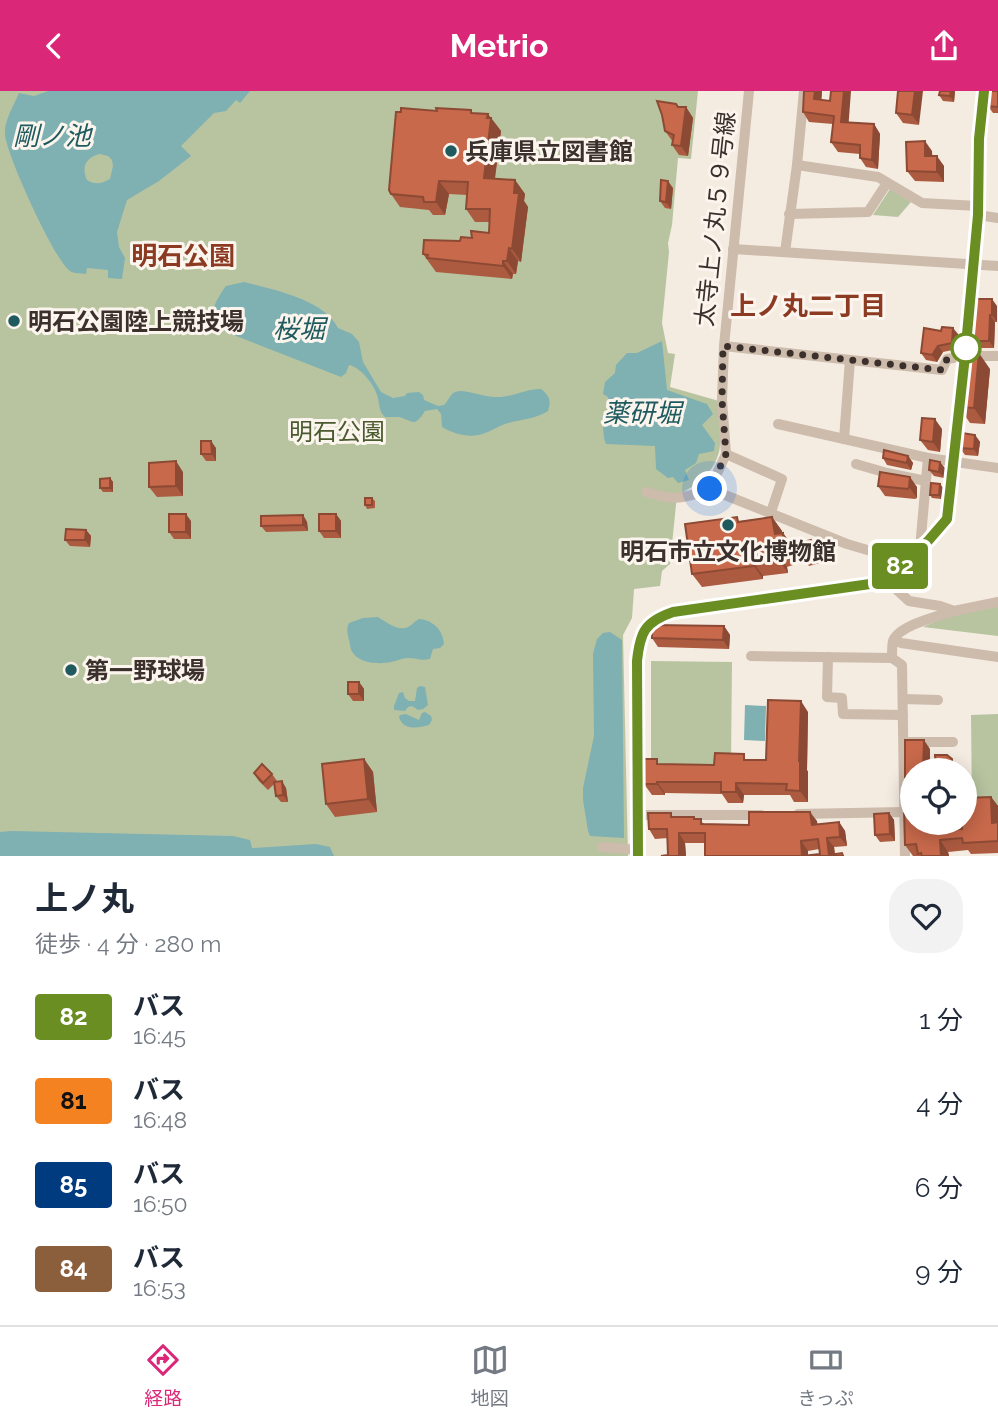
<!DOCTYPE html>
<html lang="ja">
<head>
<meta charset="utf-8">
<style>
	:root { --surface:#fff; --page:#f2f2f3; --text:#1f2937; --muted:#747a83; --line:#e0e1e3; --accent:#db2777 }
	body { margin:0; font-family:Raleway,"Noto Sans JP",sans-serif; background:var(--page); color:var(--text); height:100vh; display:flex; flex-direction:column; font-size:26px; white-space:nowrap }
	* { box-sizing:border-box; margin:0 }
	p { font-size:23px; color:var(--muted) }
	.icon { flex:none; width:38px; height:38px; fill:none; stroke:currentColor; stroke-width:2; stroke-linecap:round; stroke-linejoin:round }
	.map { position:relative; height:765px; overflow:hidden }
	.side { display:flex; flex-direction:column; background:var(--surface); flex:1 }
	.side>* { flex:none }
	.badge { padding:0 14px; border-radius:5px; font-size:24px; line-height:46px }
	.fabs { position:absolute; left:900px; top:667px; display:grid; gap:14px }
	.fabs a { display:grid; place-items:center; width:77px; height:77px; border-radius:50%; background:var(--surface); box-shadow:0 4px 18px #0003; font-size:35px }
	.you { position:absolute; width:35px; height:35px; margin:-18px; border:5px solid #fff; border-radius:50%; background:#1a73e8; box-shadow:0 0 0 10px #1a73e833 }
	.map>.badge { position:absolute; translate:-50% -50%; box-shadow:0 0 0 4px #fff }
	.round { display:grid; place-items:center; flex:none; width:74px; height:74px; border-radius:28px; background:var(--page) }
	.head { display:flex; align-items:center; justify-content:space-between; height:119px; padding:0 35px }
	h1 { font-size:33px; font-weight:700; line-height:52px }
	ul { padding:0; list-style:none }
	li { display:flex; align-items:center; gap:21px; height:84px; padding:0 35px }
	li div { flex:1 }
	li b { display:block; font-size:26px }
	li em { font-style:normal }
	li .badge { min-width:77px; font-weight:700; text-align:center }
	header { display:flex; justify-content:space-between; align-items:center; height:91px; padding:0 35px; background:var(--accent); color:#fff; font-size:32px; font-weight:700 }
	.dock { display:flex; justify-content:space-around; align-items:center; height:98px; border-top:2px solid var(--line); background:var(--surface); font-size:19px; color:var(--muted) }
	.dock a { display:grid; justify-items:center; gap:4px }
	.dock .active { color:var(--accent) }
	.map>svg:first-child { display:block }
	.green { fill:#b8c4a0 }
	.water { fill:#7fb0b2; fill-rule:evenodd }
	.lines { fill:none; stroke-linecap:round; stroke-linejoin:round }
	.minor { stroke:#cdbbac; stroke-width:10 }
	.wall { fill:#ac5a40; fill-rule:evenodd }
	.shaded-wall { fill:#8c4a34 }
	.building { fill:#c8694b; stroke:#8c4a34; stroke-width:2; fill-rule:evenodd }
	.line-casing { stroke:#fff; stroke-width:16 }
	.line { stroke:#6b8e23; stroke-width:10 }
	.walk { stroke:#3b302b; stroke-width:7; stroke-dasharray:0 12.6 }
	.poi-dot { fill:#1f5a5e; stroke:#fbf5ee; stroke-width:2.5 }
	.stop-dot { fill:#fff; stroke:#6b8e23; stroke-width:3.5 }
	.labels { text-anchor:middle; dominant-baseline:central; stroke-width:6; stroke-linejoin:round; paint-order:stroke }
	.poi-label { font-size:24px; font-weight:bold; fill:#3b302b; stroke:#fbf5ee; text-anchor:start }
	.street-label { font-size:24px; fill:#3b302b; stroke:#fbf5ee }
	.park-label { font-size:24px; fill:#4a5a2e; stroke:#fbf5ee }
	.water-label { font-size:26px; font-style:italic; fill:#1f5a5e; stroke:#fbf5ee }
	.neighbourhood-label { font-size:26px; font-weight:bold; fill:#8c3b22; stroke:#fbf5ee }
</style>
</head>
<body>
<header><svg class="icon" aria-label="back" viewBox="0 0 24 24"><path d="M15 5l-7 7 7 7"/></svg>Metrio<svg class="icon" aria-label="share" viewBox="0 0 24 24"><path d="M12 15V3M7 8l5-5 5 5M5 13v7h14v-7"/></svg></header>
<div class="map">
<svg width="998" height="765" viewBox="0 0 998 765">
	<rect width="100%" height="100%" fill="#f4ebe1"/>
	<g class="green">
		<path d="M0,0H698L691,68L678,67L672,134L668,152L669,161L662,232L668,262L675,263L670,296L719,310C719,323 722,349 719,361C713,383 696,395 677,404L670,473L662,480L660,495L634,498L632,527L623,544L628,765H0Z"/>
		<polygon points="890,98 911,111 898,126 873,124"/>
		<polygon points="998,515 998,545 923,536 948,525"/>
		<polygon points="651,570 732,571 731,671 718,677 651,676"/>
		<polygon points="998,623 998,715 972,716 971,624"/>
	</g>
	<g class="water">
		<path d="M48,0H250L240,12L236,9L226,20L214,22L181,55L191,65L159,90L127,109L117,141L119,156L125,167L122,188L108,187V179L87,177L86,183C81,182 74,183 70,180C55,170 6,63 5,43C4,30 14,14 19,2L34,5ZM100,63L108,65L112,69L113,75L110,88C101,93 95,94 87,89C81,76 86,66 100,63Z"/>
		<path d="M244,191C274,199 323,208 338,237L352,243L359,251L363,271L381,301L393,307L405,305L407,302L419,301L423,304L424,309L438,315L444,314C450,308 450,301 459,300C472,300 483,306 495,306C512,307 524,298 541,298C550,305 551,310 548,320C534,329 519,328 505,333C498,335 492,340 485,342C471,348 454,343 442,336L441,323L437,318L425,320C414,337 414,330 399,326C394,326 390,326 385,326C378,319 380,313 377,304C374,293 360,276 349,274L346,282L341,286L216,237C207,224 217,207 226,195Z"/>
		<polygon points="662,250 667,299 707,313 713,323 702,334 715,352 714,360 699,363 696,372 685,379 689,389 678,392 673,386 668,387 656,378 655,355 606,353 604,347 602,326 606,324 609,311 608,306 603,303 605,291 615,282 616,274 627,262 637,262"/>
		<path d="M378,526C386,531 399,541 408,536C412,534 415,530 419,528C433,529 443,539 444,553L440,557L433,558L430,568C421,570 416,567 408,567C402,567 397,570 391,571C377,574 352,572 350,554C349,545 345,540 349,532L363,527Z"/>
		<polygon points="610,541 622,549 624,747 590,745 588,740 583,709 583,697 594,645 593,563 597,548 603,542"/>
		<polygon points="420,595 425,596 428,614 423,618 418,619 412,615 408,616 405,620 394,619 394,615 399,602 403,601 405,607 409,610 415,610 417,597"/>
		<polygon points="745,614 766,615 765,650 744,649"/>
		<path d="M425,621L431,625L432,629L429,634C418,637 403,640 399,626L400,624L406,623L419,629L422,622Z"/>
		<polygon points="11,740 233,745 250,749 252,757 316,753 330,756 334,765 0,765 0,741"/>
	</g>
	<g class="lines">
		<g class="minor">
			<polyline points="797,74 878,86 922,112 978,115"/>
			<polyline points="789,123 868,121 887,92"/>
			<polyline points="978,124 998,127"/>
			<polyline points="733,158 998,175"/>
			<polyline points="785,161 797,74 804,0"/>
			<polyline points="724,255 942,279 947,268 965,265 998,265"/>
			<polyline points="964,275 978,124 979,48 984,0"/>
			<polyline points="778,333 928,367 998,377"/>
			<polyline points="844,348 850,269"/>
			<polyline points="726,363 782,388 771,421"/>
			<polyline points="856,373 887,382 926,390"/>
			<polyline points="710,398 847,453 905,470"/>
			<path d="M646,401C675,410 683,408 710,398L726,363L722,309L724,255L749,0"/>
			<polyline points="920,457 928,367"/>
			<path d="M887,486L897,499L909,510L940,515L954,520C939,525 899,534 893,550C892,554 892,562 892,567L902,574L905,765"/>
			<polyline points="954,520 998,511"/>
			<polyline points="894,549 901,552 998,566"/>
			<polyline points="751,565 892,567"/>
			<polyline points="828,566 827,606 842,607 843,623 903,624"/>
			<polyline points="903,608 938,609"/>
			<polyline points="910,651 953,651"/>
			<polyline points="798,723 905,721"/>
			<polyline points="637,724 761,724"/>
			<polyline points="602,756 638,759"/>
			<path d="M638,765L637,570C640,542 644,530 673,521L870,493L887,486L928,450L947,428L961,302"/>
		</g>
	</g>
	<g class="wall">
		<polygon points="822,0 821,9 849,31 874,33 880,43 878,78 866,76 860,67 860,63 838,61 831,51 833,33 809,31 803,21"/>
		<polygon points="898,0 919,34 903,32 896,22"/>
		<polygon points="955,0 954,11 943,10 939,4"/>
		<polygon points="998,0 998,22 993,22 988,15"/>
		<polygon points="676,13 679,16 686,16 693,27 688,65 679,64 672,54 673,51 665,40"/>
		<polygon points="471,19 473,22 491,27 501,40 495,88 515,89 525,103 524,110 528,116 521,171 518,170 516,183 513,183 512,188 436,181 423,163 460,150 489,142 489,131 475,131 466,118 467,104 449,103 445,124 433,124 429,119 400,116 391,103 401,21"/>
		<polygon points="932,60 932,65 944,75 944,91 915,90 907,80"/>
		<polygon points="673,97 671,118 665,117 660,110"/>
		<polygon points="997,215 997,231 995,231 994,257 975,257 970,250 972,238"/>
		<polygon points="958,243 957,258 943,261 937,271 926,269 921,262"/>
		<polygon points="990,278 985,333 970,332 959,316 960,296 957,291"/>
		<polygon points="942,338 940,361 928,359 920,349"/>
		<polygon points="975,344 980,351 978,365 965,364 960,357"/>
		<polygon points="216,357 216,370 206,370 201,363"/>
		<polygon points="908,365 913,372 911,379 887,374 883,367"/>
		<polygon points="945,377 944,387 934,385 929,379"/>
		<polygon points="183,381 183,405 157,406 149,396"/>
		<polygon points="110,387 113,391 113,401 103,401 100,397"/>
		<polygon points="940,393 943,397 941,408 932,407 930,404"/>
		<polygon points="878,395 917,396 917,407 915,408 885,405"/>
		<polygon points="372,407 375,410 375,417 367,418 365,414"/>
		<polygon points="336,423 341,430 341,447 324,447 319,440"/>
		<polygon points="303,424 307,431 308,440 266,441 261,435"/>
		<polygon points="772,426 782,440 782,443 783,442 793,456 793,474 787,476 788,482 763,485 763,488 702,496 692,483 740,430"/>
		<polygon points="191,430 191,448 174,448 169,441"/>
		<polygon points="86,439 91,445 90,456 70,455 65,449"/>
		<polygon points="811,449 816,456 820,472 809,475 804,468"/>
		<polygon points="724,535 730,544 729,558 658,556 652,547"/>
		<polygon points="359,591 364,598 364,610 353,610 348,603"/>
		<polygon points="808,621 807,679 808,681 808,711 794,711 790,704 744,704 743,712 728,712 722,703 665,702 665,704 652,704 644,693 661,673 714,674 749,669 766,669"/>
		<polygon points="364,668 373,681 377,721 335,726 326,713"/>
		<polygon points="254,682 272,683 277,690 286,697 288,711 281,711 276,705 274,693 268,699 258,689"/>
		<polygon points="991,706 998,715 998,762 971,763 968,759 948,761 949,765 913,765 905,754 912,732 947,732 947,739 962,738"/>
		<polygon points="889,722 894,729 895,750 880,751 875,744"/>
		<path d="M674,726L696,728L705,733L749,734L817,730V733L839,731L845,740L847,755L834,756L835,763L842,762L844,765H705V752H685L686,765H661L668,764V747L655,748L649,738ZM819,758L820,763L808,764V760Z"/>
	</g>
	<g class="shaded-wall">
		<polygon points="815,0 822,0 821,17 814,8"/>
		<polygon points="844,0 851,0 848,40 841,31"/>
		<polygon points="915,0 923,0 919,34 912,24"/>
		<polygon points="951,0 955,0 954,11 950,5"/>
		<polygon points="676,13 683,23 686,16 693,27 688,65 681,55 678,16"/>
		<polygon points="488,23 501,40 493,100 484,87"/>
		<polygon points="874,33 880,43 878,78 872,69"/>
		<polygon points="925,50 932,60 933,75 925,65"/>
		<polygon points="937,65 944,75 944,91 937,81"/>
		<polygon points="515,89 525,103 524,110 528,116 521,171 512,158 514,102"/>
		<polygon points="439,90 449,103 445,124 436,111"/>
		<polygon points="668,90 673,97 671,118 666,111"/>
		<polygon points="509,157 518,170 516,183 507,170"/>
		<polygon points="503,170 513,183 512,188 503,175"/>
		<polygon points="992,208 997,215 997,231 992,224"/>
		<polygon points="990,224 995,231 994,257 989,250"/>
		<polygon points="953,237 958,243 957,258 952,252"/>
		<polygon points="938,255 943,261 937,271 932,264"/>
		<polygon points="979,262 990,278 985,333 974,317"/>
		<polygon points="935,328 942,338 940,361 933,351"/>
		<polygon points="975,344 980,351 978,365 974,358"/>
		<polygon points="211,350 216,357 216,370 212,363"/>
		<polygon points="908,365 913,372 911,379 907,372"/>
		<polygon points="176,370 183,381 183,405 176,395"/>
		<polygon points="940,371 945,377 944,387 939,381"/>
		<polygon points="910,386 917,396 917,407 909,396"/>
		<polygon points="110,387 113,391 113,401 110,397"/>
		<polygon points="940,393 943,397 941,408 939,404"/>
		<polygon points="186,423 191,430 191,448 186,441"/>
		<polygon points="336,423 341,430 341,447 336,440"/>
		<polygon points="303,424 307,431 308,440 303,434"/>
		<polygon points="772,426 782,440 784,453 783,442 793,456 793,474 784,461 775,443"/>
		<polygon points="86,439 91,445 90,456 85,449"/>
		<polygon points="811,449 816,456 820,472 816,465"/>
		<polygon points="777,462 787,476 788,482 778,468"/>
		<polygon points="753,471 763,485 763,488 754,475"/>
		<polygon points="724,535 730,544 729,558 723,549"/>
		<polygon points="359,591 364,598 364,610 359,603"/>
		<polygon points="801,610 808,621 807,679 808,681 808,711 800,700 799,670"/>
		<polygon points="924,649 930,658 930,679 923,679"/>
		<polygon points="364,668 373,681 377,721 368,708"/>
		<polygon points="952,668 958,678 958,679 952,679"/>
		<polygon points="282,690 286,697 288,711 283,704"/>
		<polygon points="657,691 665,702 665,704 657,693"/>
		<polygon points="736,692 744,704 743,712 736,701"/>
		<polygon points="991,706 998,715 998,740 992,732"/>
		<polygon points="810,721 817,730 819,743 812,734"/>
		<polygon points="889,722 894,729 895,750 890,743"/>
		<polygon points="839,731 845,740 847,755 840,746"/>
		<polygon points="939,732 947,732 948,748 939,739"/>
		<polygon points="679,742 685,752 686,765 679,765"/>
		<polygon points="827,747 834,756 835,765 829,764"/>
		<polygon points="940,749 948,761 949,765 941,765"/>
		<polygon points="801,750 808,760 808,765 803,765"/>
	</g>
	<g class="building">
		<polygon points="804,0 815,0 814,8 830,10 831,0 844,0 841,31 874,33 872,69 860,67 860,54 831,51 834,25 803,21"/>
		<polygon points="898,0 915,0 912,24 896,22"/>
		<polygon points="940,0 951,0 950,5 939,4"/>
		<polygon points="991,0 998,0 998,16 988,15"/>
		<polygon points="657,10 676,13 678,16 686,16 681,55 672,54 674,44 665,40 662,24"/>
		<polygon points="401,17 437,20 436,17 471,19 471,22 488,23 487,27 491,27 484,87 515,89 514,102 519,102 512,158 509,157 507,170 503,170 503,175 427,167 428,164 423,163 424,149 460,150 461,146 472,147 471,140 489,142 490,118 466,118 468,91 439,90 436,111 424,111 423,106 391,103 389,99 396,21 401,21"/>
		<polygon points="925,50 925,65 937,65 937,81 907,80 906,51"/>
		<polygon points="661,89 668,90 666,111 660,110"/>
		<polygon points="973,208 992,208 992,224 990,224 989,250 970,250"/>
		<polygon points="942,236 953,237 952,252 938,255 932,264 921,262 924,237 941,240"/>
		<polygon points="960,261 979,262 974,317 959,316 961,292 957,291"/>
		<polygon points="922,327 935,328 933,351 920,349"/>
		<polygon points="962,342 975,344 974,358 960,357"/>
		<polygon points="201,350 211,350 212,363 201,363"/>
		<polygon points="884,359 908,365 907,372 883,367"/>
		<polygon points="930,369 940,371 939,381 929,379"/>
		<polygon points="176,370 176,395 149,396 149,372"/>
		<polygon points="880,381 910,386 909,396 908,398 878,395"/>
		<polygon points="110,387 110,397 100,397 100,388"/>
		<polygon points="931,392 940,393 939,404 930,404"/>
		<rect x="365" y="407" width="7" height="7"/>
		<rect x="169" y="423" width="17" height="18"/>
		<rect x="319" y="423" width="17" height="17"/>
		<polygon points="303,424 303,434 261,435 261,425"/>
		<polygon points="737,426 738,431 772,426 775,443 783,442 784,461 777,462 778,468 753,471 754,475 692,483 685,433"/>
		<polygon points="66,438 86,439 85,449 65,449"/>
		<polygon points="811,449 816,465 804,468 800,452"/>
		<polygon points="652,534 724,535 723,549 652,547"/>
		<rect x="348" y="591" width="11" height="12"/>
		<polygon points="768,609 801,610 799,670 800,670 800,700 786,699 787,693 736,692 736,701 721,701 721,691 657,691 657,693 644,693 644,668 657,668 657,673 714,674 715,662 744,663 744,669 766,669"/>
		<polygon points="905,649 924,649 923,679 912,679 912,705 909,705 909,686 905,686"/>
		<polygon points="935,664 947,664 952,668 952,679 936,679"/>
		<polygon points="364,668 368,708 326,713 322,673"/>
		<polygon points="262,673 272,683 263,692 254,682"/>
		<polygon points="282,690 283,704 276,705 274,691"/>
		<polygon points="991,706 992,732 998,731 998,750 963,752 962,747 940,749 941,765 922,765 921,762 918,763 916,753 905,754 904,718 912,718 912,732 939,732 939,739 962,738 962,732 964,732 964,707"/>
		<path d="M749,721H810L812,734L839,731L840,746L827,747L829,764L842,762L843,765H705V742H679V765H661L668,764L667,738H649L648,722H671V726H694V728H701V733L749,734ZM818,748L820,763L802,765L801,750Z"/>
		<polygon points="889,722 890,743 875,744 874,723"/>
	</g>
	<g class="lines">
		<defs>
			<path id="line" d="M638,765L637,570C640,542 644,531 673,521L870,493L887,486L928,450L947,428L965,265L978,124L979,48L984,0"/>
		</defs>
		<use href="#line" class="line-casing"/>
		<use href="#line" class="line"/>
		<polyline class="walk" points="710,398 726,363 722,309 723,255 942,279 947,268 966,257"/>
	</g>
	<g class="poi-dot">
		<circle cx="451" cy="60" r="7"/>
		<circle cx="14" cy="230" r="7"/>
		<circle cx="728" cy="434" r="7"/>
		<circle cx="71" cy="579" r="7"/>
	</g>
	<circle class="stop-dot" cx="966" cy="257" r="14"/>
	<g class="labels">
		<g class="poi-label">
			<text x="465" y="60">兵庫県立図書館</text>
			<text x="28" y="230">明石公園陸上競技場</text>
			<text x="728" y="460" text-anchor="middle">明石市立文化博物館</text>
			<text x="85" y="579">第一野球場</text>
		</g>
		<g class="street-label">
			<text transform="translate(715 128) rotate(-84)">太寺上ノ丸５９号線</text>
		</g>
		<g class="park-label">
			<text x="337" y="340">明石公園</text>
		</g>
		<g class="water-label">
			<text x="52" y="45">剛ノ池</text>
			<text x="299" y="238">桜堀</text>
			<text x="642" y="322">薬研堀</text>
		</g>
		<g class="neighbourhood-label">
			<text x="183" y="165">明石公園</text>
			<text x="808" y="215">上ノ丸二丁目</text>
		</g>
	</g>
</svg>
<div class="fabs">
<a><svg class="icon" aria-label="locate" viewBox="0 0 24 24"><circle cx="12" cy="12" r="6"/><path d="M12 2v4M12 18v4M2 12h4M18 12h4"/></svg></a>
</div>
<div class="you" style="left:710px;top:398px"></div>
<b class="badge" style="left:900px;top:475px;background:#6b8e23;color:#fff">82</b>
</div>
<section class="side">
<div class="head"><div><h1>上ノ丸</h1><p>徒歩 · 4 分 · 280 m</p></div><a class="round"><svg class="icon" aria-label="heart" viewBox="0 0 24 24"><path d="M12 20l-8-8c-3-5 5-10 8-4 3-6 11-1 8 4z"/></svg></a></div>
<ul>
<li><span class="badge" style="background:#6b8e23;color:#fff">82</span><div><b>バス</b><p>16:45</p></div><em>1 分</em></li>
<li><span class="badge" style="background:#f58220;color:#111">81</span><div><b>バス</b><p>16:48</p></div><em>4 分</em></li>
<li><span class="badge" style="background:#003b80;color:#fff">85</span><div><b>バス</b><p>16:50</p></div><em>6 分</em></li>
<li><span class="badge" style="background:#8b5e3c;color:#fff">84</span><div><b>バス</b><p>16:53</p></div><em>9 分</em></li>
</ul>
</section>
<nav class="dock">
<a class="active"><svg class="icon" aria-label="directions" viewBox="0 0 24 24"><path d="M12 3l9 9-9 9-9-9zM9 14v-3h6M13 9l2 2-2 2"/></svg>経路</a>
<a><svg class="icon" aria-label="map" viewBox="0 0 24 24"><path d="M3 6l6-2 6 2 6-2v14l-6 2-6-2-6 2zM9 4v14M15 6v14"/></svg>地図</a>
<a><svg class="icon" aria-label="tickets" viewBox="0 0 24 24"><path d="M3 7h18v10H3zM15 7v10"/></svg>きっぷ</a>
</nav>
</body>
</html>
